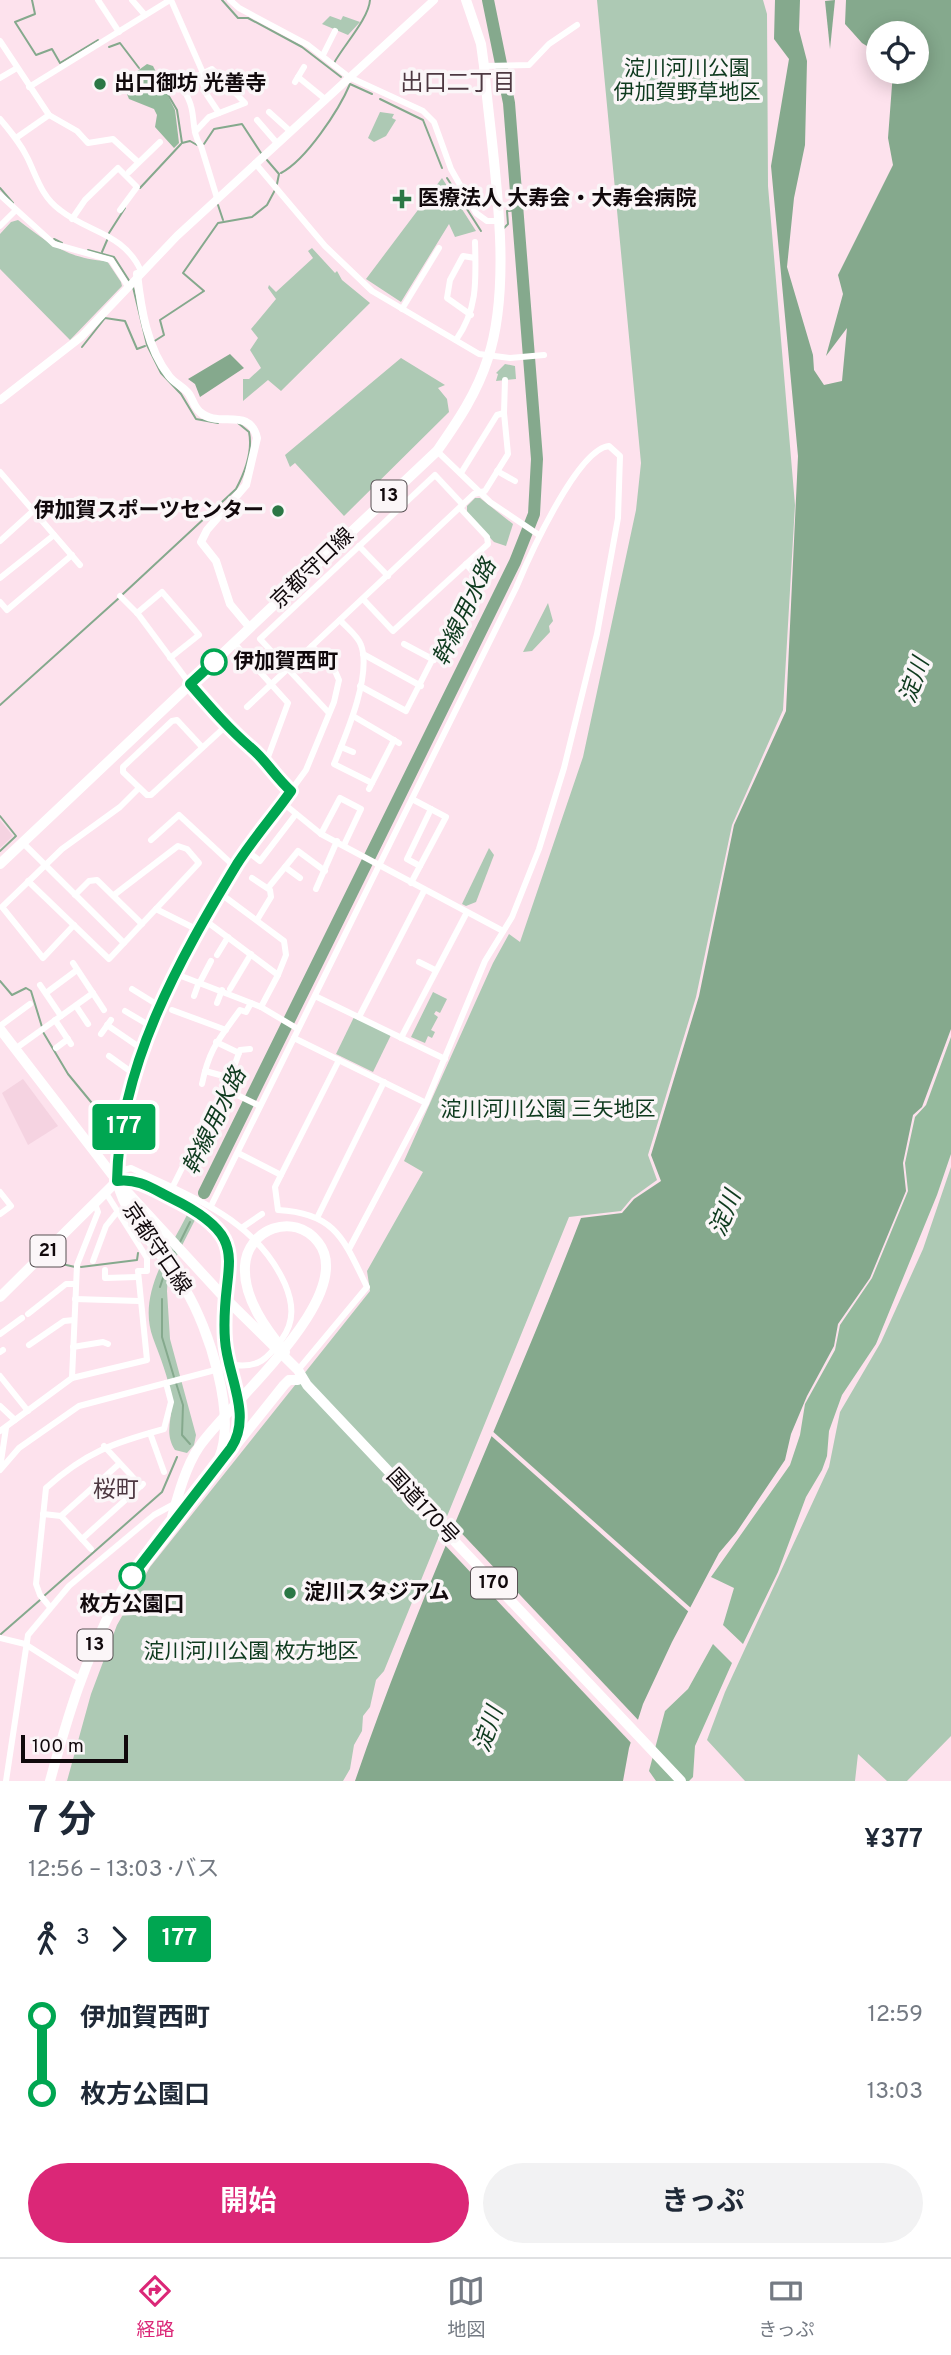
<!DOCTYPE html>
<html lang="ja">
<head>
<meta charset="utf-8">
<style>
	:root { --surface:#fff; --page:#f2f2f3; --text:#1f2937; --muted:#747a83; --line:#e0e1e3; --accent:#db2777 }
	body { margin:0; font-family:Overpass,"Noto Sans JP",sans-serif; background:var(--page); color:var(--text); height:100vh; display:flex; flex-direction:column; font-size:26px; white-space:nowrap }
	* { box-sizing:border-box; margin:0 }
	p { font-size:23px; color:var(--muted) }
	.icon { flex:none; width:38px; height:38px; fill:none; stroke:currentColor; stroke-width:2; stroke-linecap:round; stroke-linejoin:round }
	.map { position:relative; height:1781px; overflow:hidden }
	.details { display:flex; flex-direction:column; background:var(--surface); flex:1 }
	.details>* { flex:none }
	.badge { padding:0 14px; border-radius:5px; font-size:24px; line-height:46px }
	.fabs { position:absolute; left:866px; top:21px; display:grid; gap:14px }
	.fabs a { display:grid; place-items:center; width:63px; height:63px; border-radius:50%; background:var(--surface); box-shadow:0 4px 18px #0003; font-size:35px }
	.scale { position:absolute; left:21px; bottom:18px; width:107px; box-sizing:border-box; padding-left:7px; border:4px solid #11090c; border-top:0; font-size:19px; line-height:24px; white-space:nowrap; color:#11090c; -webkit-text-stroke:5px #fbf6f8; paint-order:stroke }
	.map>.badge { position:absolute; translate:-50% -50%; box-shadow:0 0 0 4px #fff }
	.legs { display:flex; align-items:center; gap:10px; height:77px; padding:0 28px; font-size:23px }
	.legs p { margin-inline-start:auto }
	.overview { display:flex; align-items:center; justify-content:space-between; height:119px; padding:0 28px }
	h1 { font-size:38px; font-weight:700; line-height:52px }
	.button { display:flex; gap:14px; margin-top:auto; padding:14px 28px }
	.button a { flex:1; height:80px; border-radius:42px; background:var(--accent); color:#fff; font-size:28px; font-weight:700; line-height:80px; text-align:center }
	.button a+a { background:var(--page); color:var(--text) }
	ul { padding:0 28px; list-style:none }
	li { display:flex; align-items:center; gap:24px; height:77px; font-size:26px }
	li i { display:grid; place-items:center; width:10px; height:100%; margin:0 9px; background:currentColor }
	li i::after { content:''; width:18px; height:18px; margin:-9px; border:5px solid; border-radius:50%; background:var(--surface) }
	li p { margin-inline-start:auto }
	li:first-child i { background:linear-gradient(#0000 50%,currentColor 0) }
	li:last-child i { background:linear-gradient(currentColor 50%,#0000 0) }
	.dock { display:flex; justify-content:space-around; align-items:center; height:98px; border-top:2px solid var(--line); background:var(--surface); font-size:19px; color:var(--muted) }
	.dock a { display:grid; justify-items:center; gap:4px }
	.dock .current { color:var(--accent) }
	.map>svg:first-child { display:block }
	.built { fill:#f5d3e1 }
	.green { fill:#adc9b4 }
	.forest { fill:#95ba9d }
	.water { fill:#85a98d }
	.pier { fill:#fde2ed }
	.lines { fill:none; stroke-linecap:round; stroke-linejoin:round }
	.stream { stroke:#85a98d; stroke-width:2 }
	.river { stroke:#85a98d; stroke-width:12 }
	.minor { stroke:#fff; stroke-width:6 }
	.tertiary { stroke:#fff; stroke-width:8 }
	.secondary { stroke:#fff; stroke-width:10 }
	.primary { stroke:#fff; stroke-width:10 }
	.trunk { stroke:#fff; stroke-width:10 }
	.line-1-casing { stroke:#fff; stroke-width:16 }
	.line-1 { stroke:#00a651; stroke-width:10 }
	.poi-dot { fill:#2b7745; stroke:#fbf6f8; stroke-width:2.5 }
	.stop-1-dot { fill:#fff; stroke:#00a651; stroke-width:3.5 }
	.labels { text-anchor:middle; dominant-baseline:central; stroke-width:7; stroke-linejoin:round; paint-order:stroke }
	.shield { fill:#fbf6f8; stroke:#575053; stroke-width:2 }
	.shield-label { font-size:19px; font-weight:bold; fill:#11090c }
	.park-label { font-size:21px; fill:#0e3a1e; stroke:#fbf6f8 }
	.poi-label { font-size:21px; font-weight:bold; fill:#11090c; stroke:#fbf6f8; text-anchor:start }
	.street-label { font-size:21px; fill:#11090c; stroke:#fbf6f8 }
	.stop-label { font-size:21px; font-weight:bold; fill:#11090c; stroke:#fbf6f8; text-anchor:start }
	.neighbourhood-label { font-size:23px; fill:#4d3841; stroke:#fbf6f8 }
	.water-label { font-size:23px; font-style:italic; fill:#0e3a1e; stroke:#fbf6f8 }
</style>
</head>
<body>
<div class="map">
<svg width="951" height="1781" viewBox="0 0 951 1781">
	<rect width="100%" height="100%" fill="#fde2ed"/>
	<g class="built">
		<polygon points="0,820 13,836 0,848"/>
		<polygon points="23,1079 58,1126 28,1145 2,1093"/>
	</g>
	<g class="green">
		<polygon points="597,0 763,0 767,14 768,186 795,505 783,710 732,825 696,997 648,1155 657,1180 632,1198 621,1211 569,1217 384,1671 376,1680 370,1707 363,1716 362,1731 354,1745 350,1769 343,1781 67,1781 91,1694 117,1625 150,1567 370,1291 367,1271 423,1172 404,1161 493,963 509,934 520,942 583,757 636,510 641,463"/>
		<polygon points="330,16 341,20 343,16 360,22 348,35 322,24"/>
		<polygon points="380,112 394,114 392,118 396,120 386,136 374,142 368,138"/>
		<polygon points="442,178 476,231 455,237 449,224 401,302 366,279"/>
		<path d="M18,220C48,243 68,259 107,261L121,282L122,286L70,340L0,269V234L11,222Z"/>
		<polygon points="312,248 335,273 337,271 342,280 370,303 281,391 268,380 243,401 243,379 249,379 261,368 250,350 258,338 251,329 276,299 268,288 269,285 276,292 313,258 308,251"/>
		<polygon points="401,358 445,385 438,388 447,399 449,412 344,516 295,463 290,467 285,455"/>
		<polygon points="505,364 515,366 516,379 496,381 498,374 496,373"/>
		<polygon points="475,498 480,498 513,524 506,546 494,542 467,513 467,506"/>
		<polygon points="548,603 553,621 549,626 550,632 532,651 523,652"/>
		<polygon points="489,848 494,855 476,902 466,906 462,904"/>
		<polygon points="433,992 447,999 440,1013 436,1011 434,1014 438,1017 431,1030 435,1032 432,1038 428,1036 425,1043 411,1037"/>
		<polygon points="354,1017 391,1035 373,1072 336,1054"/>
		<polygon points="951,1167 951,1736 907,1781 887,1781 858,1754 855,1781 745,1781 707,1740 725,1692 829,1467 840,1412 881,1342 923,1249"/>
		<path d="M188,1213L196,1218L168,1273L167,1291L170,1339L196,1435L194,1445L187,1453L175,1450C163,1432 174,1416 171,1398C169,1378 160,1357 153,1338C137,1294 169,1251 188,1213Z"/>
	</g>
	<g class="forest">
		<polygon points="147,64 153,66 175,110 179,143 174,148 155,127 157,115 154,109 129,99 122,82"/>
		<polygon points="951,1037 951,1154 937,1195 876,1344 842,1395 829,1431 827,1456 822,1470 806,1497 778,1572 743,1644 723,1625 734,1588 711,1577 790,1465 800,1435 805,1404 835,1350 840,1325 872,1278 908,1191 905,1163 915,1117 926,1105"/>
		<polygon points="713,1644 732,1663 695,1746 693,1777 689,1781 656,1781 649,1771 665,1711 688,1689"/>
	</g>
	<g class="water">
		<path d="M775,0H800L799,30L807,61L805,145L794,198L787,267L813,355L814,370L824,385L842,381L847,328L826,356L843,294L838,275L893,165L888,138L893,72H917V33H878V53L862,43L845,24L846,0H951V1029L922,1107L913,1115L903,1163L906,1191L870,1278L838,1324L834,1346L807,1396L791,1434L785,1460L736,1533L719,1553L672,1642L643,1704L629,1748L623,1781H355C421,1589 508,1407 581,1218L622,1213L634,1199L661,1181L651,1155L699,996L734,825L786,711L798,456L771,166L789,59L774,39Z"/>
		<polygon points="835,0 830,49 825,1"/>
		<polygon points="230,354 244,368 200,397 195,384 188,379"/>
	</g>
	<g class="pier">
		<polygon points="490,1429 692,1609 690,1613 488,1433"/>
		<polygon points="451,1522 641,1723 634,1746 443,1543"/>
	</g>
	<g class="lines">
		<g class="stream">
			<polyline points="32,0 35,14 15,22 36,55 52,49 60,63 98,40"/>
			<polyline points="222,0 238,18 248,18 302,47 341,77"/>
			<polyline points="109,47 120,43 139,68"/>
			<path d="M334,63C344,45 369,18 370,0"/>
			<polyline points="157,76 177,110 182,143 190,141 197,145"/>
			<polyline points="380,99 423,120 442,168"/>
			<polyline points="204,144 214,129 242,124 261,153"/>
			<polyline points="267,160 279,174 277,184"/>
			<path d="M281,173C306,160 339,110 350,84L372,94"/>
			<polyline points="447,178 481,231"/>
			<polyline points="0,188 13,203"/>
			<polyline points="140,188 181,144"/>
			<polyline points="218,205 223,220"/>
			<polyline points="504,228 508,224 507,211 518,210"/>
			<polyline points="109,233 125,208"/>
			<polyline points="54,239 62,243"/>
			<polyline points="88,250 114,257 130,282"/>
			<polyline points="102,252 108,238"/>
			<polyline points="133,287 147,345 161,373 181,394 196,419 218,423"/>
			<polyline points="153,342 164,335 160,320 204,291 183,273 218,223 252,217 267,205 275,190"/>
			<polyline points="82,347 105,318 125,321 137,349 145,346"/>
			<path d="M123,594L236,489C245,472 253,451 249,432L238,423"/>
			<polyline points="0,705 119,598"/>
			<polyline points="0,816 16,836 0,851"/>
			<polyline points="0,981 12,995 26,988 31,991 42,1027"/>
			<polyline points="43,1032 68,1074 119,1136"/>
			<polyline points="180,1242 190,1222"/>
			<polyline points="53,1255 62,1264 75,1267"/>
			<polyline points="170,1260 176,1250"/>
			<polyline points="81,1267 137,1260 138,1253"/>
			<polyline points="160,1287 166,1269"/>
			<polyline points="162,1299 162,1337 174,1377"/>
			<polyline points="176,1383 183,1405 182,1435 190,1444"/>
			<polyline points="44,1596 162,1492 177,1457"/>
			<polyline points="1,1634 40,1600"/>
		</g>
		<polyline class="river" points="204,1193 515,562 534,514 537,459 509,103 488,0"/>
		<g class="minor">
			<polyline points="98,0 119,32"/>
			<polyline points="132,0 145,15"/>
			<polyline points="171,0 203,73"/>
			<polyline points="230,0 239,8 308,45 349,77 423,111 434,122 451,169 476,213 487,221 497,221"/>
			<polyline points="0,41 49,115 77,131 88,143 113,139 138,162"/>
			<polyline points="323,55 335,31"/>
			<polyline points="484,66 529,65 549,44 577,25"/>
			<polyline points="200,75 207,95 219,113"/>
			<polyline points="298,77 325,99"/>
			<polyline points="0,78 17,68"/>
			<polyline points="295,82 304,67"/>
			<polyline points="29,87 170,0"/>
			<polyline points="269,112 290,131"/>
			<path d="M0,119C11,132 21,144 28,159C37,178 42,197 60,210C89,233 124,233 141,271"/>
			<polyline points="257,120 276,142"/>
			<path d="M195,132L209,117L245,103L212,69L181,84C184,91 189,98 191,106C195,120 192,134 201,146L217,198"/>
			<polyline points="16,138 49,115"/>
			<polyline points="255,163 325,246 372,291 479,354 510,358 544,355"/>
			<polyline points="129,172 160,142"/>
			<polyline points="0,195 54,244 111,260 127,285"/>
			<polyline points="72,219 85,200 118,168 137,187 120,210"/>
			<polyline points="0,226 15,211"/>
			<polyline points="402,309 439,248"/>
			<polyline points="471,315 447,298 450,280 463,256 475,258"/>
			<path d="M456,340C478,309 476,280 475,242"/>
			<polyline points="437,451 490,502 539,535"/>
			<polyline points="497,471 515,481"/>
			<polyline points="0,472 80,565"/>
			<polyline points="461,473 497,415 504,413"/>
			<polyline points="0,541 33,511"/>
			<polyline points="359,546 388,576"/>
			<polyline points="0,578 54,535"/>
			<polyline points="120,596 138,614 190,684"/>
			<polyline points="363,599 393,631 488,544 487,537 460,508"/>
			<polyline points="0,602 7,610 72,555"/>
			<polyline points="137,613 162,592 199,635 170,658"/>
			<path d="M340,620C347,628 358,636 361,645C372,675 346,735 334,764L372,783"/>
			<polyline points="234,643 288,703 265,765"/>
			<polyline points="404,644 434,660"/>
			<polyline points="363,654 421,686"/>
			<polyline points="360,686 406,711 450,625 481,587 482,582 466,564"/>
			<polyline points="247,707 474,494 485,491 508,454 504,413 505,380"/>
			<polyline points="329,713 260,639 435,475 463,505"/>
			<polyline points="353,716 399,743"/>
			<polyline points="202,747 177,720 172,721 123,767 123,772 147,795 151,795 226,726"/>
			<polyline points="341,747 353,752"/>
			<polyline points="369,789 394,740"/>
			<polyline points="283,803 321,834 503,931"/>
			<polyline points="321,834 340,798 361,809 344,845"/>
			<polyline points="151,840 179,815 236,868"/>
			<polyline points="22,842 124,943"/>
			<polyline points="247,851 260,861 296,814"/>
			<polyline points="420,866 407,859 431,809"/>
			<polyline points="285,867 300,878"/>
			<polyline points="252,878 270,890 271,897 257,920"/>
			<polyline points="28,881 109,959 199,863 187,849 178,846 114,895"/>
			<polyline points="411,883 446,817 412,799"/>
			<polyline points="268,888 298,851 325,871"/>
			<polyline points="316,889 337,841"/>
			<polyline points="221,894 284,941 286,955 278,975"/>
			<polyline points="75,895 89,881 97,880 142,924"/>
			<polyline points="156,909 200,931"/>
			<polyline points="74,925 43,958 2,907 62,849 120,807 139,788"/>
			<polyline points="217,955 228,937"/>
			<polyline points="419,962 435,970"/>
			<polyline points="73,963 104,1010"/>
			<polyline points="176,974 251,1003"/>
			<polyline points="200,982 211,961"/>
			<polyline points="40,985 61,1016"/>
			<polyline points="132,989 161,1007"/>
			<polyline points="230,989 251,954"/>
			<polyline points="46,993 77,970"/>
			<polyline points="194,996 199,982"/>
			<polyline points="315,996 445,1059"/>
			<polyline points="217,1003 222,990"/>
			<polyline points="76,1006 88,1024"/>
			<polyline points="261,1007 298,1029"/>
			<polyline points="172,1010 226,1030"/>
			<polyline points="125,1011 152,1027"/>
			<polyline points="359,1017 424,891"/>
			<polyline points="55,1020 71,1044"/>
			<polyline points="107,1025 142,1049"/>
			<polyline points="0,1026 30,1004"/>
			<polyline points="101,1034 111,1020"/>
			<polyline points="294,1038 426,1103"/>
			<polyline points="401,1038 466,914"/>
			<polyline points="216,1042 239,1053"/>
			<polyline points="56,1048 68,1039"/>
			<polyline points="15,1049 93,993"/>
			<polyline points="109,1056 134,1074"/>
			<polyline points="205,1071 220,1075"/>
			<path d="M202,1084C209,1048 220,1038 240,1010L246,1012L251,1003L261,1007L278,975L206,921"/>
			<polyline points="225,1089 260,1106"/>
			<polyline points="220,1106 240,1050 250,1049"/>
			<path d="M238,1153L281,1175L275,1187L278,1210C336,1213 344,1240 367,1287L298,1370"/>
			<polyline points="281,1175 339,1060"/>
			<polyline points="117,1179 130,1092 142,1049 161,1007 238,863 306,770 334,702 339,680 335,671 312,646"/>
			<polyline points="172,1188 187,1158"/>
			<polyline points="0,1192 11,1206 0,1214"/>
			<path d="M211,1206L516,588C528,559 577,449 609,446L620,456L618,518L597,634L564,768L539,849L512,917L485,961L426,1103L349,1249"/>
			<polyline points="318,1216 384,1082"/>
			<polyline points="243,1227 262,1214"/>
			<polyline points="93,1261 106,1226 118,1211"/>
			<polyline points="105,1270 105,1278 138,1277"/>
			<polyline points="75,1299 139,1301"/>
			<polyline points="28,1314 66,1284 76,1284"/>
			<polyline points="0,1334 22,1318"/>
			<polyline points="29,1345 64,1321 74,1320"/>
			<polyline points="73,1347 103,1342 108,1344"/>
			<polyline points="0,1352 3,1350"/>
			<polyline points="0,1376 28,1411"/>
			<polyline points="72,1378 147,1360 138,1271 147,1271 147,1258 106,1193"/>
			<polyline points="0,1406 15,1420"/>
			<polyline points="0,1431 72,1378 77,1265 98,1212 95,1204"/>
			<polyline points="150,1433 164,1472"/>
			<polyline points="104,1446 141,1486"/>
			<polyline points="0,1468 6,1428"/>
			<path d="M0,1470L19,1448L79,1406L234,1365C259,1368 267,1359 282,1339C295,1321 293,1303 285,1284C256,1219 191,1197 131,1168L117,1172"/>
			<polyline points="43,1514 61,1516 91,1549"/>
			<polyline points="61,1516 119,1464"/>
			<polyline points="82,1539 143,1484"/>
			<path d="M50,1607L40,1595L36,1584L46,1488C86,1452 113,1443 164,1429L171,1402L166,1383"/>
			<polyline points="0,1638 25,1644 80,1679"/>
			<polyline points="6,1781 28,1635 69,1586 154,1515 176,1503"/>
		</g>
		<g class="tertiary">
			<path d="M137,274C141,309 147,348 169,376C174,383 184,387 189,394C193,400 194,407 200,412C218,429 250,406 257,438L246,485L207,530L201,542L216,561L230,604L250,628"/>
			<polyline points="0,400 81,337 177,236 434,0"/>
			<path d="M190,684C210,707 228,728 250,747C266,760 276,778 291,791"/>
		</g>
		<g class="secondary">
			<polyline points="215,1471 284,1385 289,1380 298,1380"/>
			<path d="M172,1517C178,1495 186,1466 199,1447C227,1405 360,1295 318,1242C294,1211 247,1229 245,1266C243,1298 266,1329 285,1352"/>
		</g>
		<g class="primary">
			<path d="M0,864L437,451C458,421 477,393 488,358C515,276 491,151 484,66L481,44L466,0"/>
			<path d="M117,1181C138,1178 153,1189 172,1198C260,1241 219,1264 225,1340C228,1386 255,1414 224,1458"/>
			<polyline points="0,1297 117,1181"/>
			<path d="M50,1781C68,1715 84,1662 116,1601C143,1550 184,1505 219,1458C237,1416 209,1328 185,1289C164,1253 126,1222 117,1181"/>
		</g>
		<polyline class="trunk" points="0,1029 117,1181 221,1294 298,1370 307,1385 681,1781"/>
	</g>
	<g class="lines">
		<defs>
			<path id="line-1" d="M132,1576L231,1448C253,1415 227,1375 225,1340C219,1263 259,1241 171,1198C153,1189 138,1178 117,1181C119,1066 179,960 237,864C253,839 274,815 291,791C276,778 266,760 250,747C228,728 210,707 190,684L214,662"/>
		</defs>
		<use href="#line-1" class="line-1-casing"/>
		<use href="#line-1" class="line-1"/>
	</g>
	<g class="poi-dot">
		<circle cx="100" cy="84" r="7"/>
		<path d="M398.5 188.5h7v7h7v7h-7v7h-7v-7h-7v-7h7z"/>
		<circle cx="278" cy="511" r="7"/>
		<circle cx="290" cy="1593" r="7"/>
	</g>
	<g class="stop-1-dot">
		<circle cx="214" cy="662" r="12"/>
		<circle cx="132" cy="1576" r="12"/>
	</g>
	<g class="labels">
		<g class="shield">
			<rect x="371.5" y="480.5" width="35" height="31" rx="5"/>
			<rect x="30.5" y="1235.5" width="35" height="31" rx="5"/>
			<rect x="471" y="1567.5" width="46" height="31" rx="5"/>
			<rect x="77.5" y="1629.5" width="35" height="31" rx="5"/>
		</g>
		<g class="shield-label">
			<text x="389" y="496">13</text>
			<text x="48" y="1251">21</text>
			<text x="494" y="1583">170</text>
			<text x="95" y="1645">13</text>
		</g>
		<g class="park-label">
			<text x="687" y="69">淀川河川公園<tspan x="687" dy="24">伊加賀野草地区</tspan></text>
			<text x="548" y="1110">淀川河川公園 三矢地区</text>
			<text x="251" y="1652">淀川河川公園 枚方地区</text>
		</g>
		<g class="poi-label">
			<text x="114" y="84">出口御坊 光善寺</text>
			<text x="418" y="199">医療法人 大寿会・大寿会病院</text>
			<text x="264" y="511" text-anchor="end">伊加賀スポーツセンター</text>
			<text x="304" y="1593">淀川スタジアム</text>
		</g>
		<g class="street-label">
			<text transform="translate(313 569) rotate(-44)">京都守口線</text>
			<text transform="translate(156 1249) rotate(56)">京都守口線</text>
			<text transform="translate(422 1507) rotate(47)">国道170号</text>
		</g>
		<g class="stop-label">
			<text x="233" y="662">伊加賀西町</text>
			<text x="132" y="1605" text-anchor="middle">枚方公園口</text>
		</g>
		<g class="neighbourhood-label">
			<text x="458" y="84">出口二丁目</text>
			<text x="116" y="1491">桜町</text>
		</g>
		<g class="water-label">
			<text transform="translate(466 613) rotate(-64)">幹線用水路</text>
			<text transform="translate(916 681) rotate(-71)">淀川</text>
			<text transform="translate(216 1122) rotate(-64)">幹線用水路</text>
			<text transform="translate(727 1214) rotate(-68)">淀川</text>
			<text transform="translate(490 1730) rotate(-71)">淀川</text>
		</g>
	</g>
</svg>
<div class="fabs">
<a><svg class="icon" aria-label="locate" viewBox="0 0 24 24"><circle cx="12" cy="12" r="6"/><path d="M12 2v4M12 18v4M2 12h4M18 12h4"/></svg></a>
</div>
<div class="scale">100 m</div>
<b class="badge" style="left:124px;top:1127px;background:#00a651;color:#fff">177</b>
</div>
<section class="details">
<div class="overview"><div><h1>7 分</h1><p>12:56 – 13:03 · バス</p></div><b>¥377</b></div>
<div class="legs"><svg class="icon" aria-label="walk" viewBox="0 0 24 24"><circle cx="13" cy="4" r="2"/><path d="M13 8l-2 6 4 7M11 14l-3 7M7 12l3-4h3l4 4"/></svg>3<svg class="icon" aria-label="forward" viewBox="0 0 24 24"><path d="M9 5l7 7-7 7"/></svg><b class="badge" style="background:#00a651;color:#fff">177</b></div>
<ul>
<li><i style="color:#00a651"></i><b>伊加賀西町</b><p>12:59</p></li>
<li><i style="color:#00a651"></i><b>枚方公園口</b><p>13:03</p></li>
</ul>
<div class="button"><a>開始</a><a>きっぷ</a></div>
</section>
<nav class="dock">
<a class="current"><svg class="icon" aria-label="directions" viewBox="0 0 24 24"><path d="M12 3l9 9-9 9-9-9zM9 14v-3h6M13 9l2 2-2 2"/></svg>経路</a>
<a><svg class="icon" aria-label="map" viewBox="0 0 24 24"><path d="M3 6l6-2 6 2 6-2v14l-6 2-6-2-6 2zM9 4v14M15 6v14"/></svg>地図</a>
<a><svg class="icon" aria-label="tickets" viewBox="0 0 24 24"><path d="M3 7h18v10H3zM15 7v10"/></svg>きっぷ</a>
</nav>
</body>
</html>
